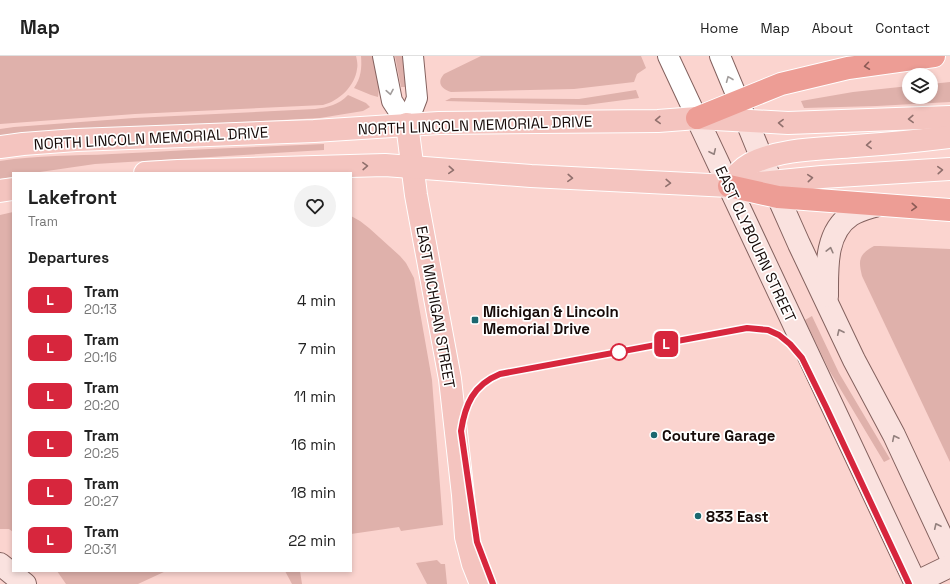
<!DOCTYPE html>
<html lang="en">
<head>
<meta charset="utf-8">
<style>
	:root { --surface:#fff; --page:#f2f2f2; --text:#222; --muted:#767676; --line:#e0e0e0 }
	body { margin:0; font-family:"Space Grotesk",sans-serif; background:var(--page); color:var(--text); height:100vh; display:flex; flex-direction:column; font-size:15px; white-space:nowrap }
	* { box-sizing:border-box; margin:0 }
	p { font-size:13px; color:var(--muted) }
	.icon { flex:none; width:22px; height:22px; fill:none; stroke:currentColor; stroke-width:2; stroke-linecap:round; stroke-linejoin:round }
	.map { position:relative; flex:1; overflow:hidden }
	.details { position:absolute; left:12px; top:116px; width:340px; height:400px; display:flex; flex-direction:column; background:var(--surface); border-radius:0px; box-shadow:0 2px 6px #0003 }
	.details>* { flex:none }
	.badge { padding:0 8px; border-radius:6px; font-size:14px; line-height:26px }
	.buttons { position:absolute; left:902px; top:12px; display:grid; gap:8px }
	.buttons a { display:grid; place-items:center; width:36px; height:36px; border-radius:50%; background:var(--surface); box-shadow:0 2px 6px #0003; font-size:20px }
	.map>.badge { position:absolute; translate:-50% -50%; box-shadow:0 0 0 2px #fff }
	h2 { padding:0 16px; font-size:15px; line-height:36px }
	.round { display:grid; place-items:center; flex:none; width:42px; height:42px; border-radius:21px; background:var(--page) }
	.overview { display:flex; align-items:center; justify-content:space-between; height:68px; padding:0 16px }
	h1 { font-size:19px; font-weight:800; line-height:30px }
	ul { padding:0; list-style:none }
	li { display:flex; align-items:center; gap:12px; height:48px; padding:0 16px }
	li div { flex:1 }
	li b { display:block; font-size:15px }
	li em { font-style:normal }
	li .badge { min-width:44px; font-weight:700; text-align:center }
	header { display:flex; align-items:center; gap:24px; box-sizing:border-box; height:56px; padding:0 20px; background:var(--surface); border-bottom:1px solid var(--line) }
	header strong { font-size:19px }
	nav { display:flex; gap:22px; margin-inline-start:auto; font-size:14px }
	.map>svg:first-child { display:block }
	.green { fill:#dfb1ab }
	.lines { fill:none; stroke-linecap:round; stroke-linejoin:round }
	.minor-casing { stroke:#83615e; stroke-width:22 }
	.secondary-casing { stroke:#83615e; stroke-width:24 }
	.primary-casing { stroke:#fff; stroke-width:24 }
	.motorway-casing { stroke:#fff; stroke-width:24 }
	.minor { stroke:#fff; stroke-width:20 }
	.secondary { stroke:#fae2df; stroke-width:22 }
	.primary { stroke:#f4c4bf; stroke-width:22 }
	.motorway { stroke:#ed9d95; stroke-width:22 }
	.tram { stroke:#382825; stroke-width:1 }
	.oneway { stroke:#8c5b56 }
	.oneway2 { stroke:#a29d9c }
	.oneway3 { stroke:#90706d }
	.oneway4 { stroke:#93817e }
	.line-casing { stroke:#fff; stroke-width:9 }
	.line { stroke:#d7263d; stroke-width:6 }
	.poi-dot { fill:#1b676f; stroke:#fff; stroke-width:1.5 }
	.stop-dot { fill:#fff; stroke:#d7263d; stroke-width:2 }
	.labels { text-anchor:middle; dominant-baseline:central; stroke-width:3.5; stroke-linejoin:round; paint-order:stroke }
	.street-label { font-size:15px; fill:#160a08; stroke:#fff }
	.poi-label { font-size:15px; font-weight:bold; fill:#160a08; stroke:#fff; text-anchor:start }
</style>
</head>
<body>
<header>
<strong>Map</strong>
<nav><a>Home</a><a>Map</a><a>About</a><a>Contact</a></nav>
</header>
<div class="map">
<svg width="950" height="528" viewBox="0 0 950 528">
	<rect width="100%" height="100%" fill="#fbd4cf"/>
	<g class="green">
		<path d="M0,0H356C357,4 358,9 357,13C355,30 339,45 323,49L135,58L0,68Z"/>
		<path d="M361,0H373L379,32L378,41L371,39L354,32C361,22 362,12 361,0Z"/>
		<polygon points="395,0 402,0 407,31 401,31"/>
		<path d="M481,0H641L646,12L637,18L634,26L574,33L451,36C442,33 436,27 444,18Z"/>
		<polygon points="950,26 950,46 877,50 804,52 801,45 853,36 909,30 909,41 931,41 931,28"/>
		<polygon points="636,34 639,42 586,49 445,45 451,42 579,43"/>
		<path d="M348,39L366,47L370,51L363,55L320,62L106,73L0,82V73L14,71L134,62L315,53C329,51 338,49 348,39Z"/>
		<path d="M324,88V94L95,108L33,117H13V121L0,123V105C37,99 74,100 112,98C182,94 253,91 324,88Z"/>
		<polygon points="13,156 13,476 9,473 0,473 0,159"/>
		<polygon points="351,160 360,165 369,172 400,200 406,207 414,222 432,324 443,469 401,475 399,471 351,478"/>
		<path d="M874,190H880L950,193V406L862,220C858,204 859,198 874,190Z"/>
		<polygon points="812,260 839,317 890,403 884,406 829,314 805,264"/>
		<polygon points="437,504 441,508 445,508 447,528 427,528 416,507"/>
		<polygon points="57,515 166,515 138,528 66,528"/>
		<polygon points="285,515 300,515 302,528 292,528"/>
	</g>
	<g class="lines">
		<defs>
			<g id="minor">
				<polyline points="383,0 392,45 407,68"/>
				<polyline points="668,0 697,62"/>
				<polyline points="720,0 745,60"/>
				<polyline points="407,68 417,42 413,0"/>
			</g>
			<g id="secondary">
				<polyline points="697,62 916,528"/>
				<polyline points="747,66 771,125 799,188 854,304 894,379 950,499"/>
				<path d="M827,240C827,212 825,176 851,159C859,154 868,152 877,149"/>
				<polyline points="0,508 25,528"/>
				<polyline points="915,527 950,510"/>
			</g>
			<g id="primary">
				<polyline points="407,68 416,139 450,323 463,439 466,481 473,508 481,528"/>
				<polyline points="0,91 23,88 76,84 314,75 439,67 658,65 697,62 788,67 950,61"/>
				<polyline points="145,117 178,115 385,109 531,120 729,130 822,121 950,113"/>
				<path d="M729,130C734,121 741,113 750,108C782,92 820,93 855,90C887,88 918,85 950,81"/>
				<polyline points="0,135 13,133"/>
			</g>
			<g id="motorway">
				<polyline points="697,62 781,28 848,12 934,0"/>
				<polyline points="729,130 778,141 950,154"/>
			</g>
		</defs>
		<use href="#minor" class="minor-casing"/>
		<use href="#secondary" class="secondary-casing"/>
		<use href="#primary" class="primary-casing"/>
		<use href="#motorway" class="motorway-casing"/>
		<use href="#minor" class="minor"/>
		<use href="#secondary" class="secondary"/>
		<use href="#primary" class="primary"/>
		<use href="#motorway" class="motorway"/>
		<g class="tram">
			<polyline points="758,272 768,274 779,279 790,288 802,302 826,351 909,528"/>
			<path d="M493,528L477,486L461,375C465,349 473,329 500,318"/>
		</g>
	</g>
	<defs><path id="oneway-chevron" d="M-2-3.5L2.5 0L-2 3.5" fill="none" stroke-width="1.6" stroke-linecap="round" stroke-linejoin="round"/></defs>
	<g class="oneway">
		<use href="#oneway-chevron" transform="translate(867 10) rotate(172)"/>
		<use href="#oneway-chevron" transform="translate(914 151) rotate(4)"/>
	</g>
	<g class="oneway2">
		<use href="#oneway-chevron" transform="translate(729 23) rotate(-112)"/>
		<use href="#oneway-chevron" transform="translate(390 36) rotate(80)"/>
	</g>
	<g class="oneway3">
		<use href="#oneway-chevron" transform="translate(911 63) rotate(178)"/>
		<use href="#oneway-chevron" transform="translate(658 64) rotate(178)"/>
		<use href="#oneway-chevron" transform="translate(781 67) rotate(-178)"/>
		<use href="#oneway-chevron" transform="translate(869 89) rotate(176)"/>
		<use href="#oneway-chevron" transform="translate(365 110) rotate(-2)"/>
		<use href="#oneway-chevron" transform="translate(451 114) rotate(4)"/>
		<use href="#oneway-chevron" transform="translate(940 114) rotate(-4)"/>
		<use href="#oneway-chevron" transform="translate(570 122) rotate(3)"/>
		<use href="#oneway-chevron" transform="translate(810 122) rotate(-5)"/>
		<use href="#oneway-chevron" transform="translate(668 127) rotate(3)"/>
	</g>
	<g class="oneway4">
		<use href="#oneway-chevron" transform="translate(713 96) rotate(65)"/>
		<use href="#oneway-chevron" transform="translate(830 194) rotate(-76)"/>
		<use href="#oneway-chevron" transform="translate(840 276) rotate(-115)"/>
		<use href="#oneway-chevron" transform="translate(895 382) rotate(-116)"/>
		<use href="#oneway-chevron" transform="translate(937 470) rotate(-115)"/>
	</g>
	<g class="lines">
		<defs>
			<path id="line" d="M493,528L477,486L461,375C465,349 473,329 500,318L747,272L768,274L779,279L790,288L802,302L826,351L909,528"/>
		</defs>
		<use href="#line" class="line-casing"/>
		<use href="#line" class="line"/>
	</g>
	<g class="poi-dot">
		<rect x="471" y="260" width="8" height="8" rx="2"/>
		<circle cx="654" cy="379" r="4"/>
		<circle cx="698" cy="460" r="4"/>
	</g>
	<circle class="stop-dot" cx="619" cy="296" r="8"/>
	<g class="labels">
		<g class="street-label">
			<text transform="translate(475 69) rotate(-2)">NORTH LINCOLN MEMORIAL DRIVE</text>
			<text transform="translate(151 82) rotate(-3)">NORTH LINCOLN MEMORIAL DRIVE</text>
			<text transform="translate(756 188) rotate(65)">EAST CLYBOURN STREET</text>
			<text transform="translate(436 251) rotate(80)">EAST MICHIGAN STREET</text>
		</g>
		<g class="poi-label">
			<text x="483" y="255">Michigan &amp; Lincoln<tspan x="483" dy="17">Memorial Drive</tspan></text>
			<text x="662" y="379">Couture Garage</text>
			<text x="706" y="460">833 East</text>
		</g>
	</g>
</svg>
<div class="buttons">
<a><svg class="icon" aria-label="layers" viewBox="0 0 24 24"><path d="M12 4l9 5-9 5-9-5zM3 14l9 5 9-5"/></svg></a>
</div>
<b class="badge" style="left:666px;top:288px;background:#d7263d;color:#fff">L</b>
<section class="details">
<div class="overview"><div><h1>Lakefront</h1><p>Tram</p></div><a class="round"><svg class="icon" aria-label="heart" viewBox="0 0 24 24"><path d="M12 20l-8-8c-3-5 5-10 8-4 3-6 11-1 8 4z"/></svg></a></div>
<h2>Departures</h2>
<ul>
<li><span class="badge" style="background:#d7263d;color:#fff">L</span><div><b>Tram</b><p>20:13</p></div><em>4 min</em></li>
<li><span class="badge" style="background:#d7263d;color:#fff">L</span><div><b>Tram</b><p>20:16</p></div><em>7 min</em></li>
<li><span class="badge" style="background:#d7263d;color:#fff">L</span><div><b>Tram</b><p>20:20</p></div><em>11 min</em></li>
<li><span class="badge" style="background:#d7263d;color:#fff">L</span><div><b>Tram</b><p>20:25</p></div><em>16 min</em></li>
<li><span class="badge" style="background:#d7263d;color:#fff">L</span><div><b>Tram</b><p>20:27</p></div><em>18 min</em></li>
<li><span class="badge" style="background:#d7263d;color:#fff">L</span><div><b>Tram</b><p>20:31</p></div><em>22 min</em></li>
</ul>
</section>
</div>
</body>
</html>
